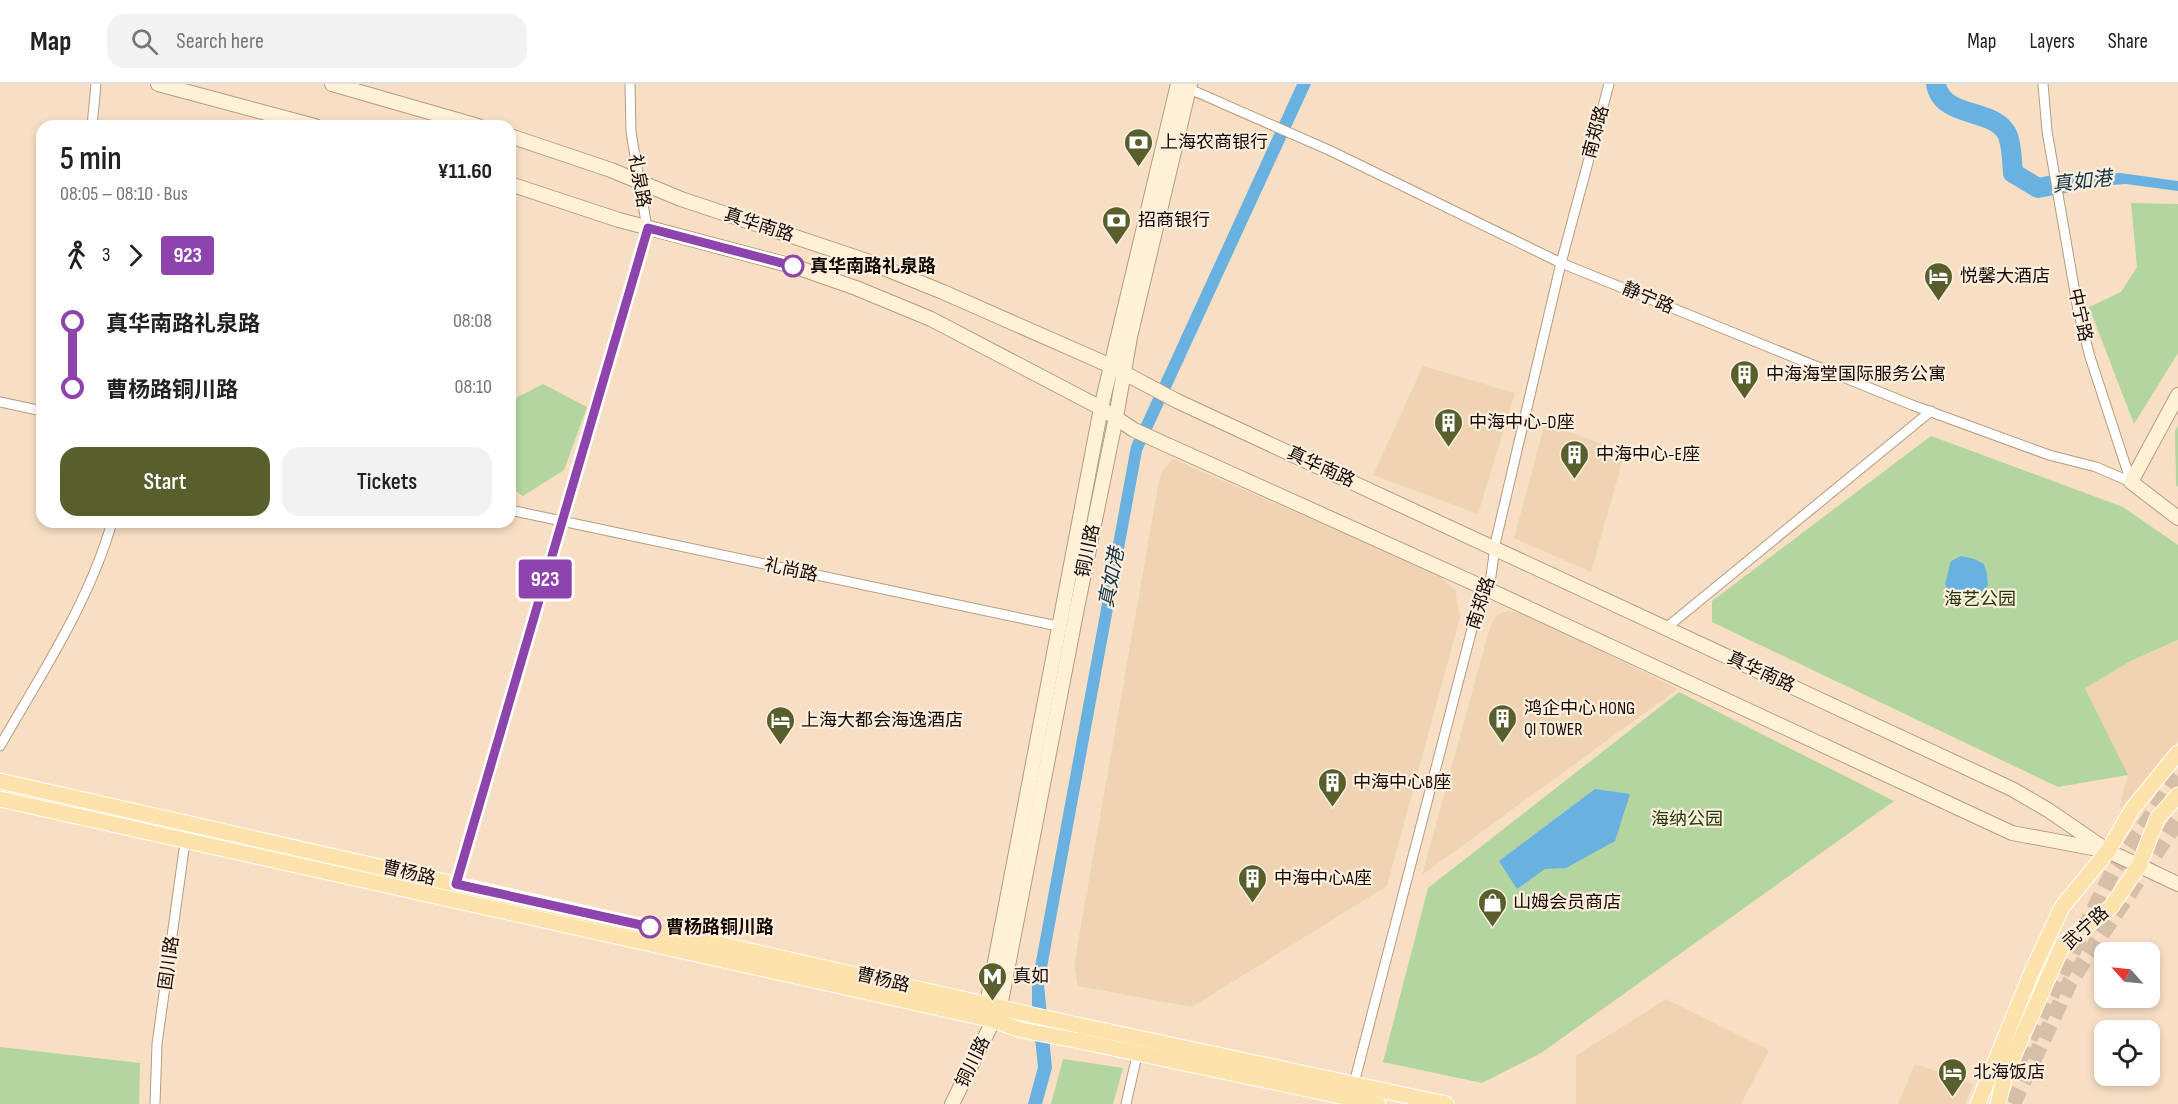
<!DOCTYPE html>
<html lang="en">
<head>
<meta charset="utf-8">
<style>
	:root { --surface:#fff; --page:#f2f2f2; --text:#222; --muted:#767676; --line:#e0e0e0; --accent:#585e2c }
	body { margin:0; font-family:"Sofia Sans Condensed","Noto Sans SC",sans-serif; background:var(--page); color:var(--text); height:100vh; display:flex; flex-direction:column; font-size:22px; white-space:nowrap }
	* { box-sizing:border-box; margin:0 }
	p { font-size:20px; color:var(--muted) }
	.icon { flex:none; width:33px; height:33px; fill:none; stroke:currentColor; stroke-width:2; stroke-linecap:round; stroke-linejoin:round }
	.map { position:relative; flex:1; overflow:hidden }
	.side { position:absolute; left:36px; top:36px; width:480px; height:408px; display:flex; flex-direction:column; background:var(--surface); border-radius:18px; box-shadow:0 3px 9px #0003 }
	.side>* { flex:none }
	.badge { padding:0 12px; border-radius:4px; font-size:21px; line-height:39px }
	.needle { width:39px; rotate:297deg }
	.controls { position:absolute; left:2094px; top:858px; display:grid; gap:12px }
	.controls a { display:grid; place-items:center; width:66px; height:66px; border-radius:12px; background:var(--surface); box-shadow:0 3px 9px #0003; font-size:30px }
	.map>.badge { position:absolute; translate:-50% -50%; box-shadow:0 0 0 3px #fff }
	.legs { display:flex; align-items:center; gap:9px; height:66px; padding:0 24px; font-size:20px }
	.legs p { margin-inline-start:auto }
	.headline { display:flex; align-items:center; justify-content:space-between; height:102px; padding:0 24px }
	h1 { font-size:33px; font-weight:600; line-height:45px }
	.action { display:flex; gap:12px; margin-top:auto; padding:12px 24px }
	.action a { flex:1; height:69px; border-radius:18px; background:var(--accent); color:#fff; font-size:24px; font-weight:600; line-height:69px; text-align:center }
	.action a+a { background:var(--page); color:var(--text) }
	ul { padding:0 24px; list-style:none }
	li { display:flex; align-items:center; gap:21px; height:66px; font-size:22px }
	li i { display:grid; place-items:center; width:9px; height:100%; margin:0 8px; background:currentColor }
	li i::after { content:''; width:15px; height:15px; margin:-8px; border:4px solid; border-radius:50%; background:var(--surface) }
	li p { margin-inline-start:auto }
	li:first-child i { background:linear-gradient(#0000 50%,currentColor 0) }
	li:last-child i { background:linear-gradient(currentColor 50%,#0000 0) }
	header { display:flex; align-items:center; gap:36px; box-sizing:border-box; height:84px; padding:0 30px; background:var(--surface); border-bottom:2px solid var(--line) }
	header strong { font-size:28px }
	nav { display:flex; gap:33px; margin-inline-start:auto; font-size:21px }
	.search { width:420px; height:54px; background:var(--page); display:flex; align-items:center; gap:15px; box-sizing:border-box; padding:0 21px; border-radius:18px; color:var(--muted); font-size:22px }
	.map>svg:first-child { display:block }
	.built { fill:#f0d3b2 }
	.green { fill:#b3d59f }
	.water { fill:#69b1e1 }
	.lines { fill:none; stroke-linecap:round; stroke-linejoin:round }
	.river { stroke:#69b1e1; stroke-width:20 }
	.highway-tunnel { stroke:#d6bfa7; stroke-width:16; stroke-dasharray:16 8; stroke-linecap:butt }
	.street-casing { stroke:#b39c82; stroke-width:11 }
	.secondary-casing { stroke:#b39c82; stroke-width:16 }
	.primary-casing { stroke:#fff; stroke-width:17 }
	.street { stroke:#fff; stroke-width:9 }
	.secondary { stroke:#fef1d5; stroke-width:14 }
	.primary { stroke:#fde3aa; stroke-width:15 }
	.primary-bridge-casing { stroke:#fff; stroke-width:17; stroke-linecap:butt }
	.primary-bridge { stroke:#fde3aa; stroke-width:15 }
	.line-1-casing { stroke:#fff; stroke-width:14 }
	.line-1 { stroke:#8e44ad; stroke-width:9 }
	.stop-1-dot { fill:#fff; stroke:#8e44ad; stroke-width:3 }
	.labels { text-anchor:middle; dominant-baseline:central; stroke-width:4.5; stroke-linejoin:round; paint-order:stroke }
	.street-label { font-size:18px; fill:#120a03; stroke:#fdeede }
	.poi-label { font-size:18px; fill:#120a03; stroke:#fdeede; text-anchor:start }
	.stop-label { font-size:18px; font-weight:bold; fill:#120a03; stroke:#fdeede; text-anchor:start }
	.park-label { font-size:18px; fill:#203a0b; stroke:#fdeede }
	.water-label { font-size:20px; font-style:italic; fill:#123246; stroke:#fdeede }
</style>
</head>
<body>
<header>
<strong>Map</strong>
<div class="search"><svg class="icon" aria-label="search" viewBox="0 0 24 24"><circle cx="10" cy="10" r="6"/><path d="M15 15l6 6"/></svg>Search here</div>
<nav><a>Map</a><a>Layers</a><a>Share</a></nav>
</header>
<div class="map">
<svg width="2178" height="1020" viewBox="0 0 2178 1020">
	<rect width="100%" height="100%" fill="#f8dfc4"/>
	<g class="built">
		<polygon points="1423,282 1515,309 1478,430 1373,391"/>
		<polygon points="1545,339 1625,368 1591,488 1514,454"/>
		<polygon points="1173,375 1437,490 1455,506 1460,533 1387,802 1192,923 1078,902 1074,881 1159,397 1163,386"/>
		<polygon points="1509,527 1528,531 1678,605 1422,791 1490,543 1495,534 1501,529"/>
		<polygon points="2178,557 2178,657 2131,715 2119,725 2128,691 2085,604 2132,577"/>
		<polygon points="1666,915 1769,966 1741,1020 1576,1020 1576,972"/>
		<polygon points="1915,980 1973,1000 1965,1020 1898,1020"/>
	</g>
	<g class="green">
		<polygon points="2131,119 2178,120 2178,269 2134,340 2089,223 2121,208 2137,183"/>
		<polygon points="543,300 587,323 564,386 523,412 510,403 510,317"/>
		<polygon points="2178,341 2178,403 2176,401 2175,347"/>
		<polygon points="1931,352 2123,423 2178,461 2178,556 2131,577 2085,604 2128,691 2058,703 1712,538 1712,517"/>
		<polygon points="1679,608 1894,717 1541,969 1482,999 1383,978 1428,804"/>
		<polygon points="0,963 140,979 139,1020 0,1020"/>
		<polygon points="1063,975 1123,984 1113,1020 1051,1020"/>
	</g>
	<g class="water">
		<polygon points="1297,0 1311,0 1142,367 1044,900 1052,984 1042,1020 1028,1020 1038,983 1032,925 1032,899 1131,362"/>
		<path d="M1930,0H1945L1944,15C1966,28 1991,35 2013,48V89L2038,104L2078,89H2120L2178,97V107L2126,100L2082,103L2040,113L2009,95L2004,78L2001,52C1984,37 1952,36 1937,18C1933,14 1932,5 1930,0Z"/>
		<path d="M1961,472L1974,475L1984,480L1987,490L1988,502C1977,513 1966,514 1951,515L1945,500L1951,477Z"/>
		<polygon points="1595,705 1630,710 1615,757 1566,784 1545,785 1517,805 1499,777"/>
	</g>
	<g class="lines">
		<path class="river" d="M1936,0C1942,36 1997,23 2008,52C2012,63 2012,78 2013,89L2038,104L2069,98"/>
		<g class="highway-tunnel">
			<polyline points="2019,976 2112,789 2178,692"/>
			<polyline points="2013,1020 2070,898 2178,736"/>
		</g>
		<defs>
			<g id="street">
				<polyline points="2043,0 2047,47 2078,226 2090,273 2131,398"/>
				<polyline points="1185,3 1331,67 1561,179 1912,321 2049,371 2096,383 2131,398"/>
				<polyline points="92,42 96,0"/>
				<polyline points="0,318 42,327"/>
				<polyline points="510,426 1062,543"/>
				<polyline points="1666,544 1931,327"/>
				<path d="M0,662C41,590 89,519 112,438"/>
				<polyline points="452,815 647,144 631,48 630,0"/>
				<polyline points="1353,1003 1479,518 1489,506 1496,456 1561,179 1609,0"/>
				<polyline points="155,1020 157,960 186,751"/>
				<polyline points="1126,1020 1138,967"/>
			</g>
			<g id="secondary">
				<polyline points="158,0 315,42"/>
				<polyline points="332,0 478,42"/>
				<polyline points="510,52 611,86 681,115 864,176 943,208 1111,282 1177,317 2012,705 2048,726 2108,767 2178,800"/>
				<polyline points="510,100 619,136 796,183 856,204 931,235 1101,324 1134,346 1489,506 2012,749 2103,766"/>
				<polyline points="2178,311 2131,398 2178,434"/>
				<polyline points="992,931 987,920 1101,324 1178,0"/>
				<polyline points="952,1020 1000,923 1077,524 1116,333 1130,253 1190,0"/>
			</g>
			<g id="primary">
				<polyline points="0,697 1028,930"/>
				<polyline points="0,715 993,936 1021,946"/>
				<polyline points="1082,942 1446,1020"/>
				<polyline points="1080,957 1378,1020"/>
				<polyline points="1978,1020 2033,885 2062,823 2108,767 2133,724 2178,669"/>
				<polyline points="1998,1020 2005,991 2063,860 2111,823 2139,782 2157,735 2178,711"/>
			</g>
		</defs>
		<use href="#street" class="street-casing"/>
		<use href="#secondary" class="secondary-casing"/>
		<use href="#primary" class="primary-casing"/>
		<use href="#street" class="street"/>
		<use href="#secondary" class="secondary"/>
		<use href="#primary" class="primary"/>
		<defs>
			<g id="primary-bridge">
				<polyline points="1028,930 1082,942"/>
				<polyline points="1021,946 1080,957"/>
			</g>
		</defs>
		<use href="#primary-bridge" class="primary-bridge-casing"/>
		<use href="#primary-bridge" class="primary-bridge"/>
	</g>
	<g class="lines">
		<defs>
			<polyline id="line-1" points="650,843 456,800 648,144 793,182"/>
		</defs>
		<use href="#line-1" class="line-1-casing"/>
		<use href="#line-1" class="line-1"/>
	</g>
	<defs>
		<symbol id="bank-pin" viewBox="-11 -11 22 30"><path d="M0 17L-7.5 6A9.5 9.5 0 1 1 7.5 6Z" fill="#585e2c" stroke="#fdeede"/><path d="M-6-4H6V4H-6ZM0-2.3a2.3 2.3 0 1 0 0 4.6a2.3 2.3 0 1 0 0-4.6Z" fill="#fff"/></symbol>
		<symbol id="hotel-pin" viewBox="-11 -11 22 30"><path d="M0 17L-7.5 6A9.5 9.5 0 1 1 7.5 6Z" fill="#585e2c" stroke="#fdeede"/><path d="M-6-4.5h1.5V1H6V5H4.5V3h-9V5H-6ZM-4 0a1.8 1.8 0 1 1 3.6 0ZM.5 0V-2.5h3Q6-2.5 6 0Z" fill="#fff"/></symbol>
		<symbol id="building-pin" viewBox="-11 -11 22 30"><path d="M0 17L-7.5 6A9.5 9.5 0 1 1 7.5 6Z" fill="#585e2c" stroke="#fdeede"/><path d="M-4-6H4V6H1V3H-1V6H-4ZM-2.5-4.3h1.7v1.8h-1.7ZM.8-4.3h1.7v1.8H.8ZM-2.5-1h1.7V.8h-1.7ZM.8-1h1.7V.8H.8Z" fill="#fff"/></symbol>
		<symbol id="shop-pin" viewBox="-11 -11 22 30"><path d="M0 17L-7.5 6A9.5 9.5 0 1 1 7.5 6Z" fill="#585e2c" stroke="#fdeede"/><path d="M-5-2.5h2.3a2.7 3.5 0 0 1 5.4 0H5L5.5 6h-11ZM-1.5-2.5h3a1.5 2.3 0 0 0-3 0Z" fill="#fff"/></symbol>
		<symbol id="metro-pin" viewBox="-11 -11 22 30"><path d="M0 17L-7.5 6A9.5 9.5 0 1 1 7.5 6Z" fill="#585e2c" stroke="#fdeede"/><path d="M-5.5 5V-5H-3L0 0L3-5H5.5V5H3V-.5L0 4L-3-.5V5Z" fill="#fff"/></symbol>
	</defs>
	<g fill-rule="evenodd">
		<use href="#bank-pin" x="1122" y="42" width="33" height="45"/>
		<use href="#bank-pin" x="1100" y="120" width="33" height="45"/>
		<use href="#hotel-pin" x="1922" y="176" width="33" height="45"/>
		<use href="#building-pin" x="1728" y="274" width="33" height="45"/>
		<use href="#building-pin" x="1432" y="322" width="33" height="45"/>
		<use href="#building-pin" x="1558" y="354" width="33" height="45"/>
		<use href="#building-pin" x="1486" y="618" width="33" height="45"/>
		<use href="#hotel-pin" x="764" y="620" width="33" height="45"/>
		<use href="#building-pin" x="1316" y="682" width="33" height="45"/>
		<use href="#building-pin" x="1236" y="778" width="33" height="45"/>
		<use href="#shop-pin" x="1476" y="802" width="33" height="45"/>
		<use href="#metro-pin" x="976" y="876" width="33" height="45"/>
		<use href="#hotel-pin" x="1936" y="972" width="33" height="45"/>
	</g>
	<g class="stop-1-dot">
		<circle cx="793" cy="182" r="10"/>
		<circle cx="650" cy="843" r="10"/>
	</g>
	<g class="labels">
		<g class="street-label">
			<text transform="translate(1596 48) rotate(-75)">南郑路</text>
			<text transform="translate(639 97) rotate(80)">礼泉路</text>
			<text transform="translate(759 141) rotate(18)">真华南路</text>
			<text transform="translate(1648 214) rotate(23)">静宁路</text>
			<text transform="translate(2080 231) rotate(78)">中宁路</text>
			<text transform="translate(1321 383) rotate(25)">真华南路</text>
			<text transform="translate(1088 467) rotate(-78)">铜川路</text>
			<text transform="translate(791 486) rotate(12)">礼尚路</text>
			<text transform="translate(1481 519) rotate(-72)">南郑路</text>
			<text transform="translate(1761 588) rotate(25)">真华南路</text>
			<text transform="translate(409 789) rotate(13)">曹杨路</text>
			<text transform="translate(2086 844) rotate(-42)">武宁路</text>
			<text transform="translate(169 879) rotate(-82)">固川路</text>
			<text transform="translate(883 896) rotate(13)">曹杨路</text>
			<text transform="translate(973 978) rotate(-64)">铜川路</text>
		</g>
		<g class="poi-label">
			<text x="1160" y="58">上海农商银行</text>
			<text x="1138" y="136">招商银行</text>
			<text x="1960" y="192">悦馨大酒店</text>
			<text x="1766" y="290">中海海堂国际服务公寓</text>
			<text x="1469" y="338">中海中心-D座</text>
			<text x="1596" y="370">中海中心-E座</text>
			<text x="1524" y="624">鸿企中心 HONG<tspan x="1524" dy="21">QI TOWER</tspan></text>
			<text x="801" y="636">上海大都会海逸酒店</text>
			<text x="1353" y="698">中海中心B座</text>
			<text x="1274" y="794">中海中心A座</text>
			<text x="1513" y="818">山姆会员商店</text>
			<text x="1013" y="892">真如</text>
			<text x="1973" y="988">北海饭店</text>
		</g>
		<g class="stop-label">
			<text x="810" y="182">真华南路礼泉路</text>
			<text x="666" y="843">曹杨路铜川路</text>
		</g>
		<g class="park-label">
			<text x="1980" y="515">海艺公园</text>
			<text x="1687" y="735">海纳公园</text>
		</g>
		<g class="water-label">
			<text transform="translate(2082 98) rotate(-7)">真如港</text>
			<text transform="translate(1112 494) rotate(-79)">真如港</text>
		</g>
	</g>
</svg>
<div class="controls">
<a><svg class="needle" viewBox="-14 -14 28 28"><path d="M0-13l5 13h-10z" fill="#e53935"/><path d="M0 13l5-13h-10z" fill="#767676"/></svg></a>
<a><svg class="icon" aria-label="locate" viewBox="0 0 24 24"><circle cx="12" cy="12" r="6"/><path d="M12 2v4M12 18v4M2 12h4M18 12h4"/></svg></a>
</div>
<b class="badge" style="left:545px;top:495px;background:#8e44ad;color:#fff">923</b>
<section class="side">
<div class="headline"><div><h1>5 min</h1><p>08:05 – 08:10 · Bus</p></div><b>¥11.60</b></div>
<div class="legs"><svg class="icon" aria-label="walk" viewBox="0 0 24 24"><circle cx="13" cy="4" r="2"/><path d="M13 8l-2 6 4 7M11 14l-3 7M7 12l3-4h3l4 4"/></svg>3<svg class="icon" aria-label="forward" viewBox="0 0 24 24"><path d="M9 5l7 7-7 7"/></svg><b class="badge" style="background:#8e44ad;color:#fff">923</b></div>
<ul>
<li><i style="color:#8e44ad"></i><b>真华南路礼泉路</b><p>08:08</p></li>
<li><i style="color:#8e44ad"></i><b>曹杨路铜川路</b><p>08:10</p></li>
</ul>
<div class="action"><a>Start</a><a>Tickets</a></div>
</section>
</div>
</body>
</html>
